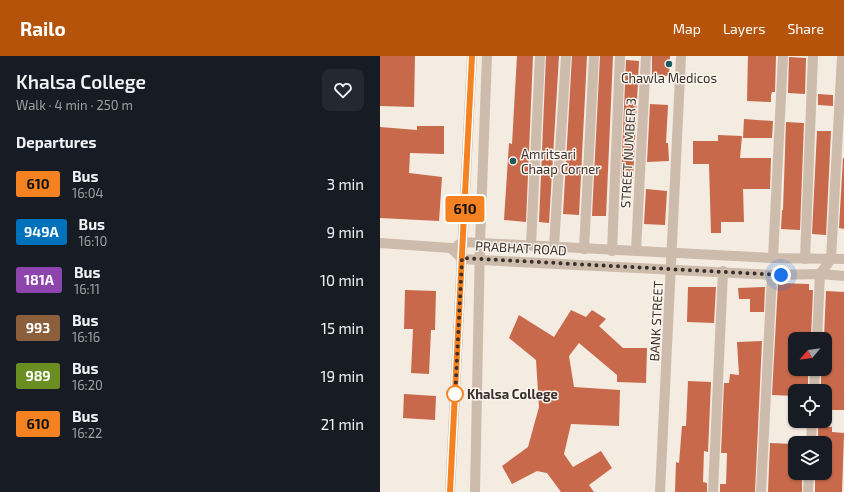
<!DOCTYPE html>
<html lang="en">
<head>
<meta charset="utf-8">
<style>
	:root { --surface:#171b24; --page:#242831; --text:#f1f3f6; --muted:#9ea1a6; --accent:#b45309 }
	body { margin:0; font-family:"Exo 2",sans-serif; background:var(--page); color:var(--text); height:100vh; display:flex; flex-direction:column; font-size:15px; white-space:nowrap }
	* { box-sizing:border-box; margin:0 }
	p { font-size:13px; color:var(--muted) }
	.icon { flex:none; width:22px; height:22px; fill:none; stroke:currentColor; stroke-width:2; stroke-linecap:round; stroke-linejoin:round }
	.map { position:relative; flex:1; overflow:hidden }
	.side { display:flex; flex-direction:column; background:var(--surface); width:380px }
	.side>* { flex:none }
	.badge { padding:0 8px; border-radius:3px; font-size:14px; line-height:26px }
	.needle { width:26px; rotate:241deg }
	.tools { position:absolute; left:408px; top:276px; display:grid; gap:8px }
	.tools a { display:grid; place-items:center; width:44px; height:44px; border-radius:8px; background:var(--surface); box-shadow:0 1px 3px #0004; font-size:20px }
	.you { position:absolute; width:20px; height:20px; margin:-10px; border:3px solid #fff; border-radius:50%; background:#1a73e8; box-shadow:0 0 0 6px #1a73e833 }
	.map>.badge { position:absolute; translate:-50% -50%; box-shadow:0 0 0 2px #fff }
	h2 { padding:0 16px; font-size:15px; line-height:36px }
	.round { display:grid; place-items:center; flex:none; width:42px; height:42px; border-radius:8px; background:var(--page) }
	.overview { display:flex; align-items:center; justify-content:space-between; height:68px; padding:0 16px }
	h1 { font-size:19px; font-weight:600; line-height:30px }
	ul { padding:0; list-style:none }
	li { display:flex; align-items:center; gap:12px; height:48px; padding:0 16px }
	li div { flex:1 }
	li b { display:block; font-size:15px }
	li em { font-style:normal }
	li .badge { min-width:44px; font-weight:700; text-align:center }
	header { display:flex; align-items:center; gap:24px; box-sizing:border-box; height:56px; padding:0 20px; background:var(--accent); color:#fff }
	header strong { font-size:19px }
	nav { display:flex; gap:22px; margin-inline-start:auto; font-size:14px }
	main { display:flex; flex:1; min-height:0 }
	.map>svg:first-child { display:block }
	.building { fill:#c8694b }
	.lines { fill:none; stroke-linecap:round; stroke-linejoin:round }
	.minor { stroke:#cdbbac; stroke-width:10 }
	.tertiary { stroke:#cdbbac; stroke-width:10 }
	.line-casing { stroke:#fff; stroke-width:9 }
	.line { stroke:#f58220; stroke-width:6 }
	.walk { stroke:#3b302b; stroke-width:4; stroke-dasharray:0 7.2 }
	.poi-dot { fill:#1f5a5e; stroke:#fbf5ee; stroke-width:1.5 }
	.stop-dot { fill:#fff; stroke:#f58220; stroke-width:2 }
	.labels { text-anchor:middle; dominant-baseline:central; stroke-width:3; stroke-linejoin:round; paint-order:stroke }
	.poi-label { font-size:13px; fill:#3b302b; stroke:#fbf5ee }
	.street-label { font-size:13px; fill:#3b302b; stroke:#fbf5ee }
	.stop-label { font-size:13px; font-weight:bold; fill:#3b302b; stroke:#fbf5ee; text-anchor:start }
</style>
</head>
<body>
<header>
<strong>Railo</strong>
<nav><a>Map</a><a>Layers</a><a>Share</a></nav>
</header>
<main>
<section class="side">
<div class="overview"><div><h1>Khalsa College</h1><p>Walk · 4 min · 250 m</p></div><a class="round"><svg class="icon" aria-label="heart" viewBox="0 0 24 24"><path d="M12 20l-8-8c-3-5 5-10 8-4 3-6 11-1 8 4z"/></svg></a></div>
<h2>Departures</h2>
<ul>
<li><span class="badge" style="background:#f58220;color:#111">610</span><div><b>Bus</b><p>16:04</p></div><em>3 min</em></li>
<li><span class="badge" style="background:#0072bc;color:#fff">949A</span><div><b>Bus</b><p>16:10</p></div><em>9 min</em></li>
<li><span class="badge" style="background:#8e44ad;color:#fff">181A</span><div><b>Bus</b><p>16:11</p></div><em>10 min</em></li>
<li><span class="badge" style="background:#8b5e3c;color:#fff">993</span><div><b>Bus</b><p>16:16</p></div><em>15 min</em></li>
<li><span class="badge" style="background:#6b8e23;color:#fff">989</span><div><b>Bus</b><p>16:20</p></div><em>19 min</em></li>
<li><span class="badge" style="background:#f58220;color:#111">610</span><div><b>Bus</b><p>16:22</p></div><em>21 min</em></li>
</ul>
</section>
<div class="map">
<svg width="464" height="436" viewBox="0 0 464 436">
	<rect width="100%" height="100%" fill="#f4ebe1"/>
	<g class="building">
		<polygon points="0,0 35,0 34,51 0,50"/>
		<polygon points="137,0 153,0 146,166 124,164 129,87 132,88"/>
		<polygon points="166,0 179,0 169,167 159,166"/>
		<polygon points="192,0 207,0 199,159 183,158"/>
		<polygon points="220,0 233,0 226,160 212,160"/>
		<polygon points="272,0 290,0 289,20 272,19"/>
		<polygon points="368,0 396,0 395,36 392,36 391,39 391,46 367,45"/>
		<polygon points="409,1 426,2 425,38 408,37"/>
		<polygon points="246,4 259,5 253,123 241,123"/>
		<polygon points="438,38 453,39 453,50 438,49"/>
		<polygon points="270,48 288,49 286,87 288,87 289,105 267,106"/>
		<polygon points="364,63 393,65 392,82 363,82"/>
		<polygon points="406,66 424,67 420,174 401,173 402,154 403,154"/>
		<polygon points="37,70 64,70 64,98 30,97 29,117 62,121 59,165 0,162 0,71 37,74"/>
		<polygon points="437,75 451,75 446,179 432,178"/>
		<polygon points="338,79 362,80 360,102 391,102 390,133 363,133 364,166 341,166 341,177 331,177 329,108 313,108 313,85 338,85"/>
		<polygon points="463,102 464,102 464,173 459,172"/>
		<polygon points="266,133 287,135 285,169 264,168"/>
		<polygon points="398,227 429,228 429,234 433,234 431,281 415,281 415,313 428,313 428,335 415,335 415,340 392,339"/>
		<polygon points="308,231 336,231 334,267 307,266"/>
		<polygon points="385,231 384,256 370,256 370,243 359,243 358,232"/>
		<polygon points="25,234 56,235 55,274 51,274 49,318 31,317 33,273 24,273"/>
		<polygon points="446,235 464,236 464,354 445,354 445,335 441,335 441,313 445,313 444,281"/>
		<polygon points="191,254 206,261 212,254 226,263 219,270 243,292 267,292 266,327 237,326 237,319 199,287 189,300 194,331 240,334 239,370 191,368 184,398 193,411 221,395 232,412 209,429 214,436 181,436 167,417 157,415 132,428 122,410 148,391 159,351 156,304 129,282 139,259 174,281"/>
		<polygon points="382,285 375,436 340,436 340,428 346,428 347,397 341,397 344,327 349,327 350,318 359,319 357,286"/>
		<polygon points="308,325 331,326 328,396 324,395 323,426 327,427 327,436 295,436 296,406 299,407 302,370 306,370"/>
		<polygon points="24,338 56,340 55,364 23,362"/>
		<polygon points="438,370 452,371 452,376 464,377 462,436 435,436 435,421 445,421 445,387 438,387"/>
		<polygon points="390,387 415,388 415,417 422,417 422,436 388,436"/>
	</g>
	<g class="lines">
		<g class="minor">
			<polyline points="151,189 160,0"/>
			<polyline points="174,190 186,0"/>
			<polyline points="204,193 214,0"/>
			<polyline points="232,195 240,0"/>
			<polyline points="256,195 266,0"/>
			<polyline points="393,202 403,0"/>
			<polyline points="425,203 433,0"/>
			<polyline points="437,283 440,218 451,203 462,0"/>
			<polyline points="434,335 435,313"/>
			<polyline points="431,387 432,365"/>
			<polyline points="333,436 343,215"/>
			<polyline points="381,436 392,219"/>
			<polyline points="428,436 429,417"/>
		</g>
		<g class="tertiary">
			<polyline points="0,187 71,192"/>
			<polyline points="78,189 83,186 393,202 464,203"/>
			<polyline points="71,192 82,203 392,219 440,218 464,220"/>
			<polyline points="70,436 92,0"/>
			<polyline points="95,436 100,186 107,0"/>
			<polyline points="280,436 301,0"/>
		</g>
	</g>
	<g class="lines">
		<defs>
			<polyline id="line" points="70,436 92,0"/>
		</defs>
		<use href="#line" class="line-casing"/>
		<use href="#line" class="line"/>
		<polyline class="walk" points="75,338 75,343 82,202 401,219"/>
	</g>
	<g class="poi-dot">
		<circle cx="289" cy="8" r="4"/>
		<circle cx="133" cy="105" r="4"/>
	</g>
	<circle class="stop-dot" cx="75" cy="338" r="8"/>
	<g class="labels">
		<g class="poi-label">
			<text x="289" y="22">Chawla Medicos</text>
			<text x="141" y="98" text-anchor="start">Amritsari<tspan x="141" dy="15">Chaap Corner</tspan></text>
		</g>
		<g class="street-label">
			<text transform="translate(248 97) rotate(-87)">STREET NUMBER 3</text>
			<text transform="translate(141 192) rotate(3)">PRABHAT ROAD</text>
			<text transform="translate(276 265) rotate(-87)">BANK STREET</text>
		</g>
		<g class="stop-label">
			<text x="87" y="338">Khalsa College</text>
		</g>
	</g>
</svg>
<div class="tools">
<a><svg class="needle" viewBox="-14 -14 28 28"><path d="M0-13l5 13h-10z" fill="#e53935"/><path d="M0 13l5-13h-10z" fill="#9ea1a6"/></svg></a>
<a><svg class="icon" aria-label="locate" viewBox="0 0 24 24"><circle cx="12" cy="12" r="6"/><path d="M12 2v4M12 18v4M2 12h4M18 12h4"/></svg></a>
<a><svg class="icon" aria-label="layers" viewBox="0 0 24 24"><path d="M12 4l9 5-9 5-9-5zM3 14l9 5 9-5"/></svg></a>
</div>
<div class="you" style="left:401px;top:219px"></div>
<b class="badge" style="left:85px;top:153px;background:#f58220;color:#111">610</b>
</div>
</main>
</body>
</html>
